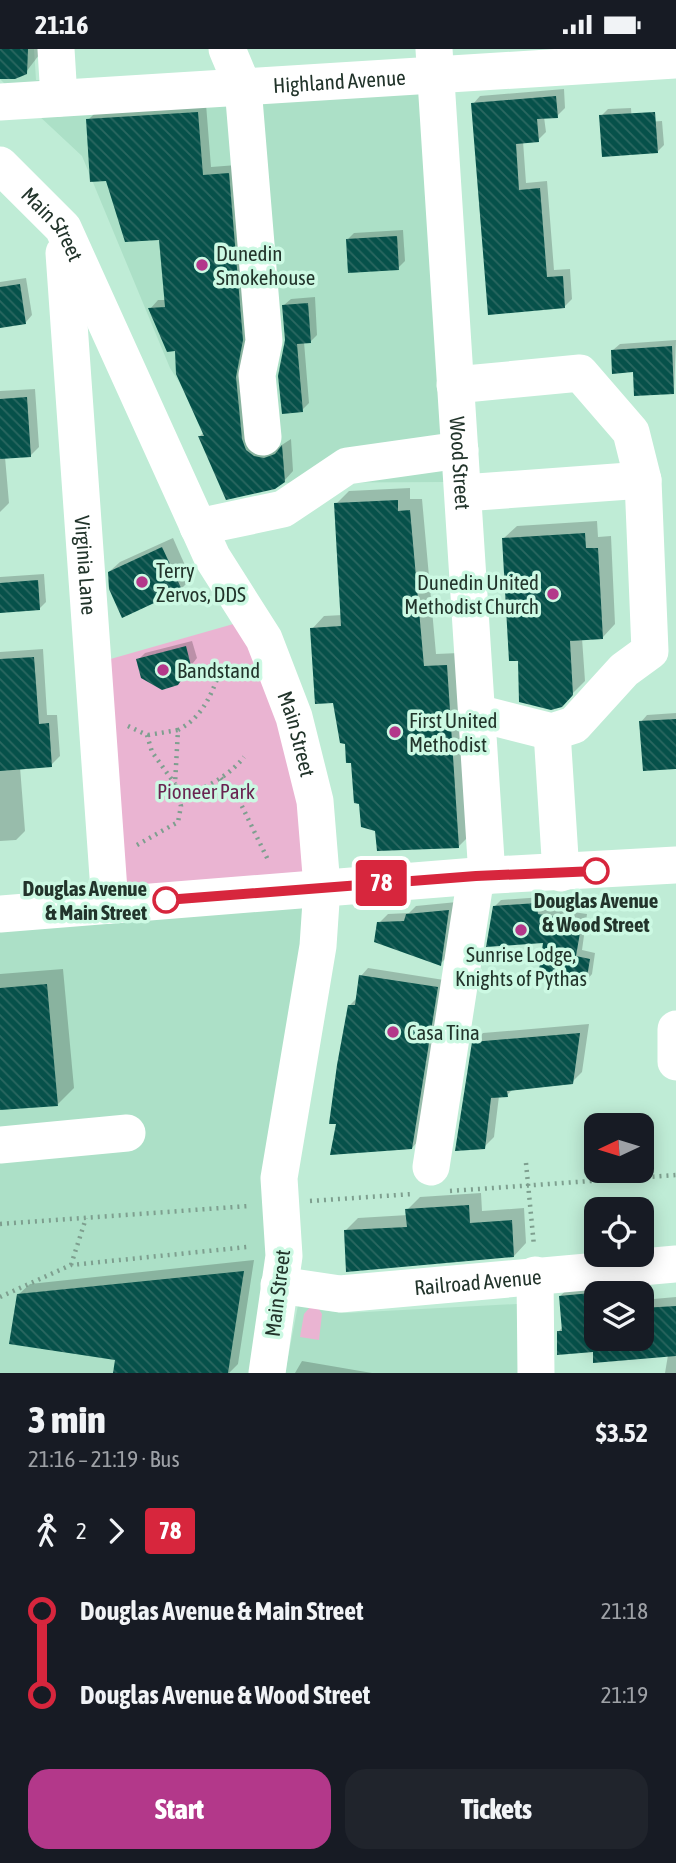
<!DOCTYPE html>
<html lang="en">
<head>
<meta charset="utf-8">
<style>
	:root { --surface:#171b24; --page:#20242c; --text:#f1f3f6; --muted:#9ea1a6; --accent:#b3388a }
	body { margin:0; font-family:"Asap Condensed",sans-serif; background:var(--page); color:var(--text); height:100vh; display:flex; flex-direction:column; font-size:26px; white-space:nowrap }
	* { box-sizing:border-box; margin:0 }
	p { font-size:23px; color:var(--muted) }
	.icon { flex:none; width:38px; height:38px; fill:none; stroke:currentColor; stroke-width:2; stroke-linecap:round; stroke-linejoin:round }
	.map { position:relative; height:1324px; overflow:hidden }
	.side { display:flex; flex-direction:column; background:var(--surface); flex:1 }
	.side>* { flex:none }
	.badge { padding:0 14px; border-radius:5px; font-size:24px; line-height:46px }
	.needle { width:46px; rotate:266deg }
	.fabs { position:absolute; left:584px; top:1064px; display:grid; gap:14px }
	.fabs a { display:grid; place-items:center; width:70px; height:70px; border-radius:14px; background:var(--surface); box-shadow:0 4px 18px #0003; font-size:35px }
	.map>.badge { position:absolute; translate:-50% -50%; box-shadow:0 0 0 4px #fff }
	.legs { display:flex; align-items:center; gap:10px; height:77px; padding:0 28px; font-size:23px }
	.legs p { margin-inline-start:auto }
	.headline { display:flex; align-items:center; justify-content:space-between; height:119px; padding:0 28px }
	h1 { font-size:38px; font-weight:800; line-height:52px }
	.primary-button { display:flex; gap:14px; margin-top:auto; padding:14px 28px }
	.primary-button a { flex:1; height:80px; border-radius:21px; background:var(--accent); color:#fff; font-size:28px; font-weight:800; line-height:80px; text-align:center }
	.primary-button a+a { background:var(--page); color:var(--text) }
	ul { padding:0 28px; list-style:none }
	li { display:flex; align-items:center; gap:24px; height:84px; font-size:26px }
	li i { display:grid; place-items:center; width:10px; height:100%; margin:0 9px; background:currentColor }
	li i::after { content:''; width:18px; height:18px; margin:-9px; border:5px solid; border-radius:50%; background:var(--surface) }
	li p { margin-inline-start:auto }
	li:first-child i { background:linear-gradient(#0000 50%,currentColor 0) }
	li:last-child i { background:linear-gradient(currentColor 50%,#0000 0) }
	.status { display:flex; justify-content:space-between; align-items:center; height:49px; padding:0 35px; background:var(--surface); direction:ltr }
	.status svg { height:19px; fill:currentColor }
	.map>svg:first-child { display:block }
	.built { fill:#ace0c7 }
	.green { fill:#eab4d2 }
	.shadow { fill:#0003 }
	.building { fill:url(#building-back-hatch) }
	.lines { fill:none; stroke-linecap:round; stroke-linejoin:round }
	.path { stroke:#7e9f8f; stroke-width:4.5; stroke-dasharray:2 5; stroke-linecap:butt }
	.minor { stroke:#fff; stroke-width:37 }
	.line-1-casing { stroke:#fff; stroke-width:16 }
	.line-1 { stroke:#d7263d; stroke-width:10 }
	.poi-dot { fill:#b3388a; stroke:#ccf9e3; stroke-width:2.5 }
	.stop-1-dot { fill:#fff; stroke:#d7263d; stroke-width:3.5 }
	.labels { text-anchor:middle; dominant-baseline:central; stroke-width:7; stroke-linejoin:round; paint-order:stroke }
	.street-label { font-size:21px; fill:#22342b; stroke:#ccf9e3 }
	.poi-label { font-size:21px; fill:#22342b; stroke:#ccf9e3; text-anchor:start }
	.park-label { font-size:21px; fill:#692451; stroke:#ccf9e3 }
	.stop-label { font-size:21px; font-weight:bold; fill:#22342b; stroke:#ccf9e3; text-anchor:end }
</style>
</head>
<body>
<div class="status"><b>21:16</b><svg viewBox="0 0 49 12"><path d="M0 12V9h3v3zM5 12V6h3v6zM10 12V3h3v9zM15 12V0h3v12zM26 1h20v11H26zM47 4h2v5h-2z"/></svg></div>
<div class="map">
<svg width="676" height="1324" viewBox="0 0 676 1324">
	<defs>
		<pattern id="building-back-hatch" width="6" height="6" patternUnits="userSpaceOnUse" patternTransform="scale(1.75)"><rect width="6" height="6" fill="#06514a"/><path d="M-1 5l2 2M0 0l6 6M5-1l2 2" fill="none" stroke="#2b6861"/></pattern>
	</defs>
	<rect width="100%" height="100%" fill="#bfecd6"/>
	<g class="built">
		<polygon points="0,0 34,0 36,31 42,31 43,37 9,39 0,30"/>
		<polygon points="420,41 446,433 244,434 170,319 82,107 37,65"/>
		<polygon points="306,854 269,1206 252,1324 0,1324 0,879"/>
		<polygon points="517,1255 526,1324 285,1324 298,1256 317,1257 320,1261 346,1264"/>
	</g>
	<g class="green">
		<polygon points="251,570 322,838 110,856 93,615"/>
		<polygon points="311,1257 317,1257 322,1265 319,1291 300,1288 304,1265"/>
	</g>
	<g class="shadow">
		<polygon points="0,0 38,0 39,6 26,23 0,29"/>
		<polygon points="564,40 565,59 557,67 544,68 546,83 538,91 523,92 526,134 547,132 554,221 570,220 572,250 565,257 490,264 473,55 480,47"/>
		<polygon points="206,55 211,118 237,116 274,401 291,390 293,422 284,432 200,387 204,383 177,300 150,260 158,251 166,251 161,189 88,71 97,62"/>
		<polygon points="631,59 632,74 662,72 664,96 657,103 601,67 608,60"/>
		<polygon points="403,181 405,212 398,219 347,191 354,184"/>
		<polygon points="26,229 32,266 26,273 0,277 0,233"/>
		<polygon points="315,248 317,286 311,292 304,293 309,354 302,361 287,291 284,256 291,250"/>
		<polygon points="676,291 674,343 634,321 613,301 620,295"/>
		<polygon points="35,340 39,398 31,406 5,408 9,454 0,463 0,342"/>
		<polygon points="410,439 410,450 422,450 436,605 459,604 471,785 458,798 377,780 312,580 324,567 343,566 336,455 349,442"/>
		<polygon points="597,472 598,488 611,487 615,575 603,588 582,589 585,632 561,656 519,610 504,489 517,477"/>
		<polygon points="173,489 191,530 181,540 109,523 120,513"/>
		<polygon points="44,525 46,553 39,560 0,563 0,528"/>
		<polygon points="192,592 197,609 177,634 138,611 145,604"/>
		<polygon points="43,600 47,666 57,666 60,707 51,716 20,718 25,782 16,791 0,792 0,603"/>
		<polygon points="676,664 676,719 641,673 647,666"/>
		<polygon points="543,848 544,859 587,865 582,901 595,904 592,925 586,932 545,892 494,858 501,851"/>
		<polygon points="457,853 449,906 440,915 379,874 388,865 409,864 416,857"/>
		<polygon points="368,919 444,931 419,1091 412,1099 338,1073 349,957 357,949 361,927"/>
		<polygon points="63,920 74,1039 57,1056 0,1059 0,925"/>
		<polygon points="589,975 582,1023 572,1033 514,1039 507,1046 499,1047 494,1088 484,1098 473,994 483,984"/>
		<polygon points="481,1144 482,1162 524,1159 526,1194 514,1207 345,1182 358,1169 408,1166 407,1161 420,1148"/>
		<polygon points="254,1211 238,1315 229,1324 115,1324 117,1309 18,1246 30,1235"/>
		<polygon points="600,1235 601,1244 597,1244 597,1290 642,1290 642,1251 676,1248 676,1324 665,1324 668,1306 594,1301 558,1283 563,1278 560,1247 571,1237"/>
		<polygon points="302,1312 372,1324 295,1324"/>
	</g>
	<g class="building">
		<polygon points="0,0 28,0 27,25 15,30 0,30"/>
		<polygon points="556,47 558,69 537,70 539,93 516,95 519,141 540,139 547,228 563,227 565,259 488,266 471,54"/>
		<polygon points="198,63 203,126 229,124 243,291 236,328 242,390 246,401 254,407 264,409 275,405 282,396 285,433 275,440 226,451 198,387 204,387 176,325 175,302 167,303 148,259 165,258 159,191 125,193 106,132 90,133 86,70"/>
		<polygon points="655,63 658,104 602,108 599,66"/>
		<polygon points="397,187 399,221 348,224 346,190"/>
		<polygon points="20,235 26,275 0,279 0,238"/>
		<polygon points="308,254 311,294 297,295 303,363 282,365 278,327 285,291 282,256"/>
		<polygon points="672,297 674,345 634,347 633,323 612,325 611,301"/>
		<polygon points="27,348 31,408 0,410 0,350"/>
		<polygon points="398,451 398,462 410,461 424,617 447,616 459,799 377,802 375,782 361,778 359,755 354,754 351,714 346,714 345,695 340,694 333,654 315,655 310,579 341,577 334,454"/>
		<polygon points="585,484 586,499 598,499 603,590 570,592 573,646 562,658 551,661 519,653 518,612 509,612 502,489"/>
		<polygon points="162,498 182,541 122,569 109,540 108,523"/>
		<polygon points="38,531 40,561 0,564 0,534"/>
		<polygon points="186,597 191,617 178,636 162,641 141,629 136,610"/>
		<polygon points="34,608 39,675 49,674 52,718 0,722 0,610"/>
		<polygon points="676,670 676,720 643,722 639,672"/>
		<polygon points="537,854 538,865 582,872 576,907 590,910 586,934 538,927 543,894 486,898 493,857"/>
		<polygon points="449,861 441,917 374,893 377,873 404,872 406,865"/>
		<polygon points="359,926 438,938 412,1100 330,1106 336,1075 329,1075 337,1016 348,956 355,956"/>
		<polygon points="47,935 58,1057 0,1061 0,939"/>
		<polygon points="580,984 573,1035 507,1042 508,1048 491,1049 485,1100 455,1102 472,993"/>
		<polygon points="469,1156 470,1174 512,1171 514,1208 346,1223 344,1181 407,1178 405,1160"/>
		<polygon points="244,1222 228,1324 113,1324 115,1311 9,1295 17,1245"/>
		<polygon points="591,1244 593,1264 597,1263 597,1290 642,1290 642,1259 676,1257 676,1307 593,1314 593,1303 557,1306 557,1282 562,1282 559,1247"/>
	</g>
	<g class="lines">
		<g class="path">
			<polyline points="128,677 147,686 152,703 175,735"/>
			<polyline points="148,686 178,681"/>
			<polyline points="221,729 239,751 269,813"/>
			<path d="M179,748C204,740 227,729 244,708"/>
			<path d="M137,796L178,773L181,757L175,735L178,681C201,669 210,649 219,625"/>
			<polyline points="526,1114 534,1197"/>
			<polyline points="450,1142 676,1126"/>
			<polyline points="310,1152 413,1145"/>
			<polyline points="0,1175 249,1157"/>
			<polyline points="71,1216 86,1169"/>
			<polyline points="0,1248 71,1216 247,1198"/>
		</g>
		<g class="minor">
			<polyline points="56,0 59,49"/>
			<polyline points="227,0 243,38 264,292 257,326 263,388"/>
			<path id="s1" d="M434,0L487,827"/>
			<path id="s2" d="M0,53L676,11"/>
			<path id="s3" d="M0,116L63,179L212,508L264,590L294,668L315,752L322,838L318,897L279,1129L284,1207L267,1324"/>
			<path id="s4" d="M64,204L110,856"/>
			<polyline points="455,336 580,324 631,383 643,431 650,602 624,621 574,676 552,683 477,664"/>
			<polyline points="463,444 643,431"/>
			<polyline points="198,478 283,460 347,417 460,401"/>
			<polyline points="552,683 561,824"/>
			<polyline points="0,865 476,827 676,816"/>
			<polyline points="676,980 676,1013"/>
			<polyline points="0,1096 127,1084"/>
			<polyline points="431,1118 476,827"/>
			<polyline points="535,1226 536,1324"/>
			<path id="s5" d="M279,1236L340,1245L676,1215"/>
		</g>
	</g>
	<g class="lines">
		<defs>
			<polyline id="line-1" points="166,851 476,827 596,822"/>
		</defs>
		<use href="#line-1" class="line-1-casing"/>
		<use href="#line-1" class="line-1"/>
	</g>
	<g class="poi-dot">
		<circle cx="202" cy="216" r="7"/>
		<circle cx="142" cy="533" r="7"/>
		<circle cx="553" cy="545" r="7"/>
		<circle cx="163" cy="621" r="7"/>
		<circle cx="395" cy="683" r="7"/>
		<circle cx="521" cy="881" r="7"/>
		<circle cx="393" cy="983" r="7"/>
	</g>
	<g class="stop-1-dot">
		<circle cx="596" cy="822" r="12"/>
		<circle cx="166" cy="851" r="12"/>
	</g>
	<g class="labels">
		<g class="street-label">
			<text stroke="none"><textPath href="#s2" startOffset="340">Highland Avenue</textPath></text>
			<text stroke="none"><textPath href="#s3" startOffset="80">Main Street</textPath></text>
			<text stroke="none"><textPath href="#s1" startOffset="415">Wood Street</textPath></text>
			<text stroke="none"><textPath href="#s4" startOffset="313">Virginia Lane</textPath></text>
			<text stroke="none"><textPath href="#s3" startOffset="648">Main Street</textPath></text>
			<text stroke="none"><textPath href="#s5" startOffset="200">Railroad Avenue</textPath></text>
			<text transform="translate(277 1244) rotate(-83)">Main Street</text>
		</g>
		<g class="poi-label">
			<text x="216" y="204">Dunedin<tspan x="216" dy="24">Smokehouse</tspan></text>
			<text x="156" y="521">Terry<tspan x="156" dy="24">Zervos, DDS</tspan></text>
			<text x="539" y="533" text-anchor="end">Dunedin United<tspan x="539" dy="24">Methodist Church</tspan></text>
			<text x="177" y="621">Bandstand</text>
			<text x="409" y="671">First United<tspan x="409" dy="24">Methodist</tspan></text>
			<text x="521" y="905" text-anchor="middle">Sunrise Lodge,<tspan x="521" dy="24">Knights of Pythas</tspan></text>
			<text x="407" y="983">Casa Tina</text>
		</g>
		<g class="park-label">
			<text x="206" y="742">Pioneer Park</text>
		</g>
		<g class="stop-label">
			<text x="147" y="839">Douglas Avenue<tspan x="147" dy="24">&amp; Main Street</tspan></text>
			<text x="596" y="851" text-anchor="middle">Douglas Avenue<tspan x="596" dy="24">&amp; Wood Street</tspan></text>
		</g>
	</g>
</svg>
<div class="fabs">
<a><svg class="needle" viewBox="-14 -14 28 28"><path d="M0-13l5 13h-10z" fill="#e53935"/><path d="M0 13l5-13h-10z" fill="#9ea1a6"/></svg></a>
<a><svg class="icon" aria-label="locate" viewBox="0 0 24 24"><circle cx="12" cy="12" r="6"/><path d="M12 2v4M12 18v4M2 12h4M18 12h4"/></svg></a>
<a><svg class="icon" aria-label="layers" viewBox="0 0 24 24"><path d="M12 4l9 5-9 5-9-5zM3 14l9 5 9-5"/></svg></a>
</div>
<b class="badge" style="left:381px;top:834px;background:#d7263d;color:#fff">78</b>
</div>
<section class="side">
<div class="headline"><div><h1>3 min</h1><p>21:16 – 21:19 · Bus</p></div><b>$3.52</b></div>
<div class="legs"><svg class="icon" aria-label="walk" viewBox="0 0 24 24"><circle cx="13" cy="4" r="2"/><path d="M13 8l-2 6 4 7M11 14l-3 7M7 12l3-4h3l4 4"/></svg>2<svg class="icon" aria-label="forward" viewBox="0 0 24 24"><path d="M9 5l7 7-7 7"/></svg><b class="badge" style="background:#d7263d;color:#fff">78</b></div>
<ul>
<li><i style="color:#d7263d"></i><b>Douglas Avenue &amp; Main Street</b><p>21:18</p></li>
<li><i style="color:#d7263d"></i><b>Douglas Avenue &amp; Wood Street</b><p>21:19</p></li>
</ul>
<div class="primary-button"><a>Start</a><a>Tickets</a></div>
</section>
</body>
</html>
